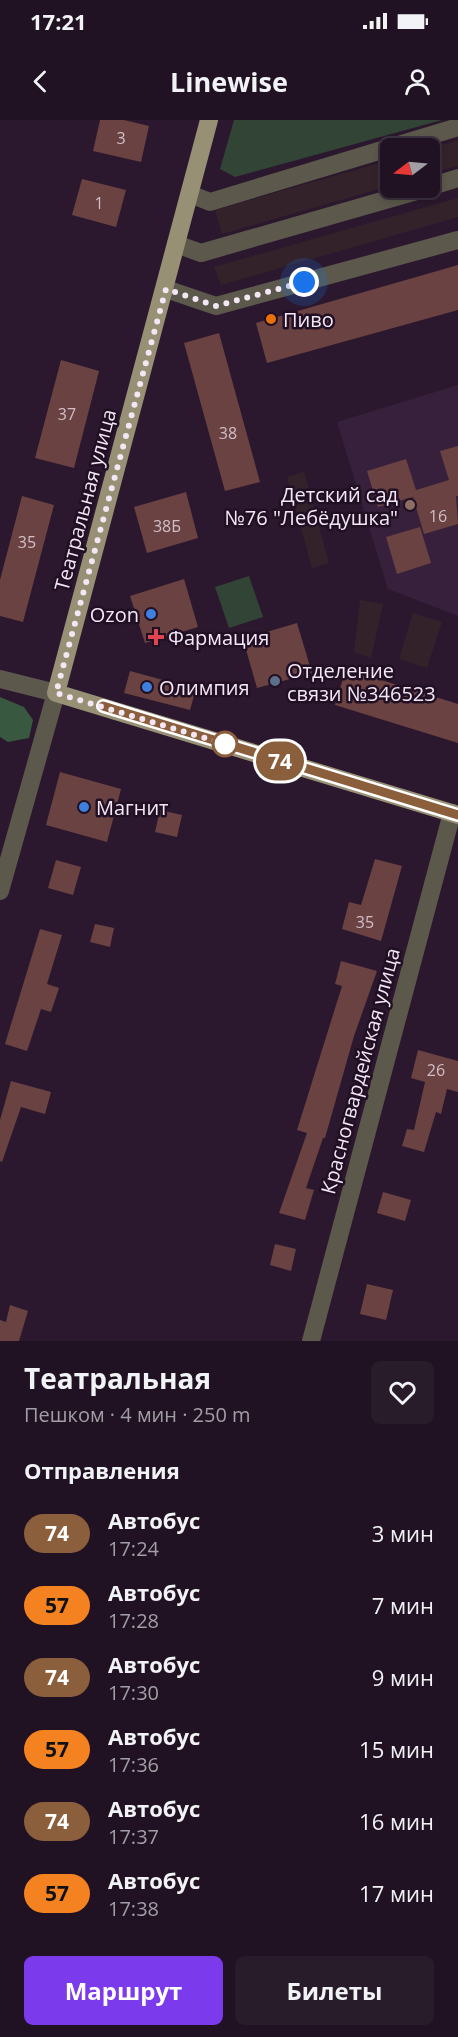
<!DOCTYPE html>
<html lang="ru">
<head>
<meta charset="utf-8">
<style>
	:root { --surface:#201222; --page:#281b2a; --text:#f1f3f6; --muted:#a29ea5; --line:#3d3240; --accent:#7c3aed }
	body { margin:0; font-family:"Open Sans",sans-serif; background:var(--page); color:var(--text); height:100vh; display:flex; flex-direction:column; font-size:22px; white-space:nowrap }
	* { box-sizing:border-box; margin:0 }
	p { font-size:20px; color:var(--muted) }
	.icon { flex:none; width:33px; height:33px; fill:none; stroke:currentColor; stroke-width:2; stroke-linecap:round; stroke-linejoin:round }
	.map { position:relative; height:1221px; overflow:hidden }
	.drawer { display:flex; flex-direction:column; background:var(--surface); flex:1 }
	.drawer>* { flex:none }
	.badge { padding:0 12px; border-radius:20px; font-size:21px; line-height:39px }
	.needle { width:39px; rotate:254deg }
	.buttons { position:absolute; left:380px; top:18px; display:grid; gap:12px }
	.buttons a { display:grid; place-items:center; width:60px; height:60px; border-radius:9px; background:var(--surface); box-shadow:0 3px 9px #0003,0 0 0 2px var(--line); font-size:30px }
	.you { position:absolute; width:30px; height:30px; margin:-15px; border:4px solid #fff; border-radius:50%; background:#1a73e8; box-shadow:0 0 0 9px #1a73e833 }
	.map>.badge { position:absolute; translate:-50% -50%; box-shadow:0 0 0 3px #fff }
	h2 { padding:0 24px; font-size:22px; line-height:54px }
	.round { display:grid; place-items:center; flex:none; width:63px; height:63px; border-radius:9px; background:var(--page) }
	.overview { display:flex; align-items:center; justify-content:space-between; height:102px; padding:0 24px }
	h1 { font-size:28px; font-weight:700; line-height:45px }
	.button { display:flex; gap:12px; margin-top:auto; padding:12px 24px }
	.button a { flex:1; height:69px; border-radius:9px; background:var(--accent); color:#fff; font-size:24px; font-weight:700; line-height:69px; text-align:center }
	.button a+a { background:var(--page); color:var(--text) }
	ul { padding:0; list-style:none }
	li { display:flex; align-items:center; gap:18px; height:72px; padding:0 24px }
	li div { flex:1 }
	li b { display:block; font-size:22px }
	li em { font-style:normal }
	li .badge { min-width:66px; font-weight:700; text-align:center }
	.status { display:flex; justify-content:space-between; align-items:center; height:42px; padding:0 30px; background:var(--surface); direction:ltr }
	.status svg { height:16px; fill:currentColor }
	header { display:flex; justify-content:space-between; align-items:center; height:78px; padding:0 24px; background:var(--surface); font-size:27px; font-weight:700 }
	.map>svg:first-child { display:block }
	.industrial { fill:#33222a }
	.built { fill:#37203b }
	.green { fill:#314435 }
	.forest { fill:#38583f }
	.building { fill:#6a4241 }
	.lines { fill:none; stroke-linecap:round; stroke-linejoin:round }
	.minor { stroke:#5c584b; stroke-width:18 }
	.major { stroke:#989075; stroke-width:18 }
	.line-casing { stroke:#fff; stroke-width:14 }
	.line { stroke:#8b5e3c; stroke-width:9 }
	.walk { stroke:#f3e7f5; stroke-width:6; stroke-dasharray:0 10.8 }
	.food-dot { fill:#e8710a; stroke:#210f24; stroke-width:2 }
	.education-dot { fill:#8d6e63; stroke:#210f24; stroke-width:2 }
	.shop-dot { fill:#3f7fe0; stroke:#210f24; stroke-width:2 }
	.health-dot { fill:#e0444e; stroke:#210f24; stroke-width:2 }
	.service-dot { fill:#5c6f8a; stroke:#210f24; stroke-width:2 }
	.stop-dot { fill:#fff; stroke:#8b5e3c; stroke-width:3 }
	.labels { text-anchor:middle; dominant-baseline:central; stroke-width:5; stroke-linejoin:round; paint-order:stroke }
	.number-label { font-size:16px; fill:#d1bec8 }
	.poi-label { font-size:20px; fill:#f3e7f5; stroke:#210f24; text-anchor:start }
	.street-label { font-size:20px; fill:#f3e7f5; stroke:#210f24 }
</style>
</head>
<body>
<div class="status"><b>17:21</b><svg viewBox="0 0 49 12"><path d="M0 12V9h3v3zM5 12V6h3v6zM10 12V3h3v9zM15 12V0h3v12zM26 1h20v11H26zM47 4h2v5h-2z"/></svg></div>
<header><svg class="icon" aria-label="back" viewBox="0 0 24 24"><path d="M15 5l-7 7 7 7"/></svg>Linewise<svg class="icon" aria-label="person" viewBox="0 0 24 24"><circle cx="12" cy="8" r="4"/><path d="M4 21q1-7 8-7t8 7"/></svg></header>
<div class="map">
<svg width="458" height="1221" viewBox="0 0 458 1221">
	<rect width="100%" height="100%" fill="#2b182e"/>
	<g class="industrial">
		<polygon points="458,20 458,46 429,54 429,29"/>
		<polygon points="390,40 390,66 222,114 215,90"/>
		<polygon points="458,78 458,97 221,165 214,147"/>
		<polygon points="304,352 329,443 312,448 287,357"/>
		<polygon points="360,480 383,484 371,538 354,532"/>
		<polygon points="413,493 442,502 427,548 399,539"/>
	</g>
	<polygon class="built" points="458,265 458,496 388,469 337,302"/>
	<g class="green">
		<polygon points="234,0 442,0 235,57 220,49"/>
		<polygon points="249,456 263,497 229,508 215,467"/>
	</g>
	<polygon class="forest" points="0,577 24,587 33,600 29,618 8,622 0,617"/>
	<g class="building">
		<polygon points="100,0 124,0 149,6 141,42 93,31"/>
		<polygon points="82,59 126,70 116,107 72,95"/>
		<polygon points="458,145 458,190 267,243 256,203"/>
		<polygon points="219,213 260,362 225,371 184,223"/>
		<polygon points="61,240 99,251 74,348 35,338"/>
		<polygon points="458,326 458,376 456,376 458,404 424,414 413,377 378,387 367,351 406,339 416,370 449,360 440,331"/>
		<polygon points="186,372 198,418 147,433 134,387"/>
		<polygon points="22,376 54,385 23,502 0,496 0,460"/>
		<polygon points="420,407 431,443 397,454 386,417"/>
		<polygon points="184,459 198,507 145,523 130,476"/>
		<polygon points="297,503 312,553 257,568 243,519"/>
		<polygon points="346,549 458,584 458,623 335,585"/>
		<polygon points="130,551 196,569 190,590 124,573"/>
		<polygon points="60,652 121,669 107,722 46,705"/>
		<polygon points="160,690 182,695 177,717 155,712"/>
		<polygon points="375,739 402,746 381,821 342,809 349,782 361,785"/>
		<polygon points="56,740 81,747 73,775 48,768"/>
		<polygon points="95,804 114,808 110,827 90,822"/>
		<polygon points="40,809 62,815 47,864 59,868 51,892 41,889 27,931 5,924"/>
		<polygon points="341,841 377,851 354,916 325,1018 323,1018 306,1068 314,1070 305,1100 279,1093 307,1013 297,1010 342,866 335,864"/>
		<polygon points="418,930 458,941 458,972 447,969 441,994 436,992 424,1032 402,1026 407,1009 414,1010 425,962 411,958"/>
		<polygon points="11,961 51,972 45,994 21,987 2,1042 0,1041 0,1000"/>
		<polygon points="383,1072 411,1080 405,1101 377,1093"/>
		<polygon points="275,1124 296,1129 291,1151 270,1145"/>
		<polygon points="367,1164 393,1170 386,1200 360,1194"/>
		<polygon points="10,1185 28,1191 19,1221 0,1221 0,1200 6,1202"/>
	</g>
	<g class="lines">
		<g class="minor">
			<polyline points="429,67 458,58"/>
			<polyline points="190,74 210,82 458,7"/>
			<polyline points="176,124 201,133 427,68"/>
			<polyline points="166,169 216,186 458,120"/>
			<polyline points="0,559 56,573 0,771"/>
			<polyline points="311,1221 452,693"/>
		</g>
		<polyline class="major" points="209,0 56,573 458,695"/>
	</g>
	<g class="lines">
		<defs>
			<polyline id="line" points="103,586 458,695"/>
		</defs>
		<use href="#line" class="line-casing"/>
		<use href="#line" class="line"/>
		<polyline class="walk" points="225,624 56,573 166,169 216,186 304,162"/>
	</g>
	<circle class="food-dot" cx="271" cy="199" r="6"/>
	<circle class="education-dot" cx="410" cy="385" r="6"/>
	<g class="shop-dot">
		<circle cx="151" cy="494" r="6"/>
		<circle cx="147" cy="567" r="6"/>
		<circle cx="84" cy="687" r="6"/>
	</g>
	<path class="health-dot" d="M153 508h6v6h6v6h-6v6h-6v-6h-6v-6h6z"/>
	<circle class="service-dot" cx="275" cy="561" r="6"/>
	<circle class="stop-dot" cx="225" cy="624" r="12"/>
	<g class="labels">
		<g class="number-label">
			<text x="121" y="18">3</text>
			<text x="99" y="83">1</text>
			<text x="67" y="294">37</text>
			<text x="228" y="313">38</text>
			<text x="438" y="396">16</text>
			<text x="167" y="406">38Б</text>
			<text x="27" y="422">35</text>
			<text x="365" y="802">35</text>
			<text x="436" y="950">26</text>
		</g>
		<g class="poi-label">
			<text x="283" y="199">Пиво</text>
			<text x="398" y="374" text-anchor="end">Детский сад<tspan x="398" dy="23">№76 "Лебёдушка"</tspan></text>
			<text x="139" y="494" text-anchor="end">Ozon</text>
			<text x="168" y="517">Фармация</text>
			<text x="287" y="550">Отделение<tspan x="287" dy="23">связи №346523</tspan></text>
			<text x="159" y="567">Олимпия</text>
			<text x="96" y="687">Магнит</text>
		</g>
		<g class="street-label">
			<text transform="translate(85 380) rotate(-75)">Театральная улица</text>
			<text transform="translate(360 951) rotate(-75)">Красногвардейская улица</text>
		</g>
	</g>
</svg>
<div class="buttons">
<a><svg class="needle" viewBox="-14 -14 28 28"><path d="M0-13l5 13h-10z" fill="#e53935"/><path d="M0 13l5-13h-10z" fill="#a29ea5"/></svg></a>
</div>
<div class="you" style="left:304px;top:162px"></div>
<b class="badge" style="left:280px;top:641px;background:#8b5e3c;color:#fff">74</b>
</div>
<section class="drawer">
<div class="overview"><div><h1>Театральная</h1><p>Пешком · 4 мин · 250 m</p></div><a class="round"><svg class="icon" aria-label="heart" viewBox="0 0 24 24"><path d="M12 20l-8-8c-3-5 5-10 8-4 3-6 11-1 8 4z"/></svg></a></div>
<h2>Отправления</h2>
<ul>
<li><span class="badge" style="background:#8b5e3c;color:#fff">74</span><div><b>Автобус</b><p>17:24</p></div><em>3 мин</em></li>
<li><span class="badge" style="background:#f58220;color:#111">57</span><div><b>Автобус</b><p>17:28</p></div><em>7 мин</em></li>
<li><span class="badge" style="background:#8b5e3c;color:#fff">74</span><div><b>Автобус</b><p>17:30</p></div><em>9 мин</em></li>
<li><span class="badge" style="background:#f58220;color:#111">57</span><div><b>Автобус</b><p>17:36</p></div><em>15 мин</em></li>
<li><span class="badge" style="background:#8b5e3c;color:#fff">74</span><div><b>Автобус</b><p>17:37</p></div><em>16 мин</em></li>
<li><span class="badge" style="background:#f58220;color:#111">57</span><div><b>Автобус</b><p>17:38</p></div><em>17 мин</em></li>
</ul>
<div class="button"><a>Маршрут</a><a>Билеты</a></div>
</section>
</body>
</html>
